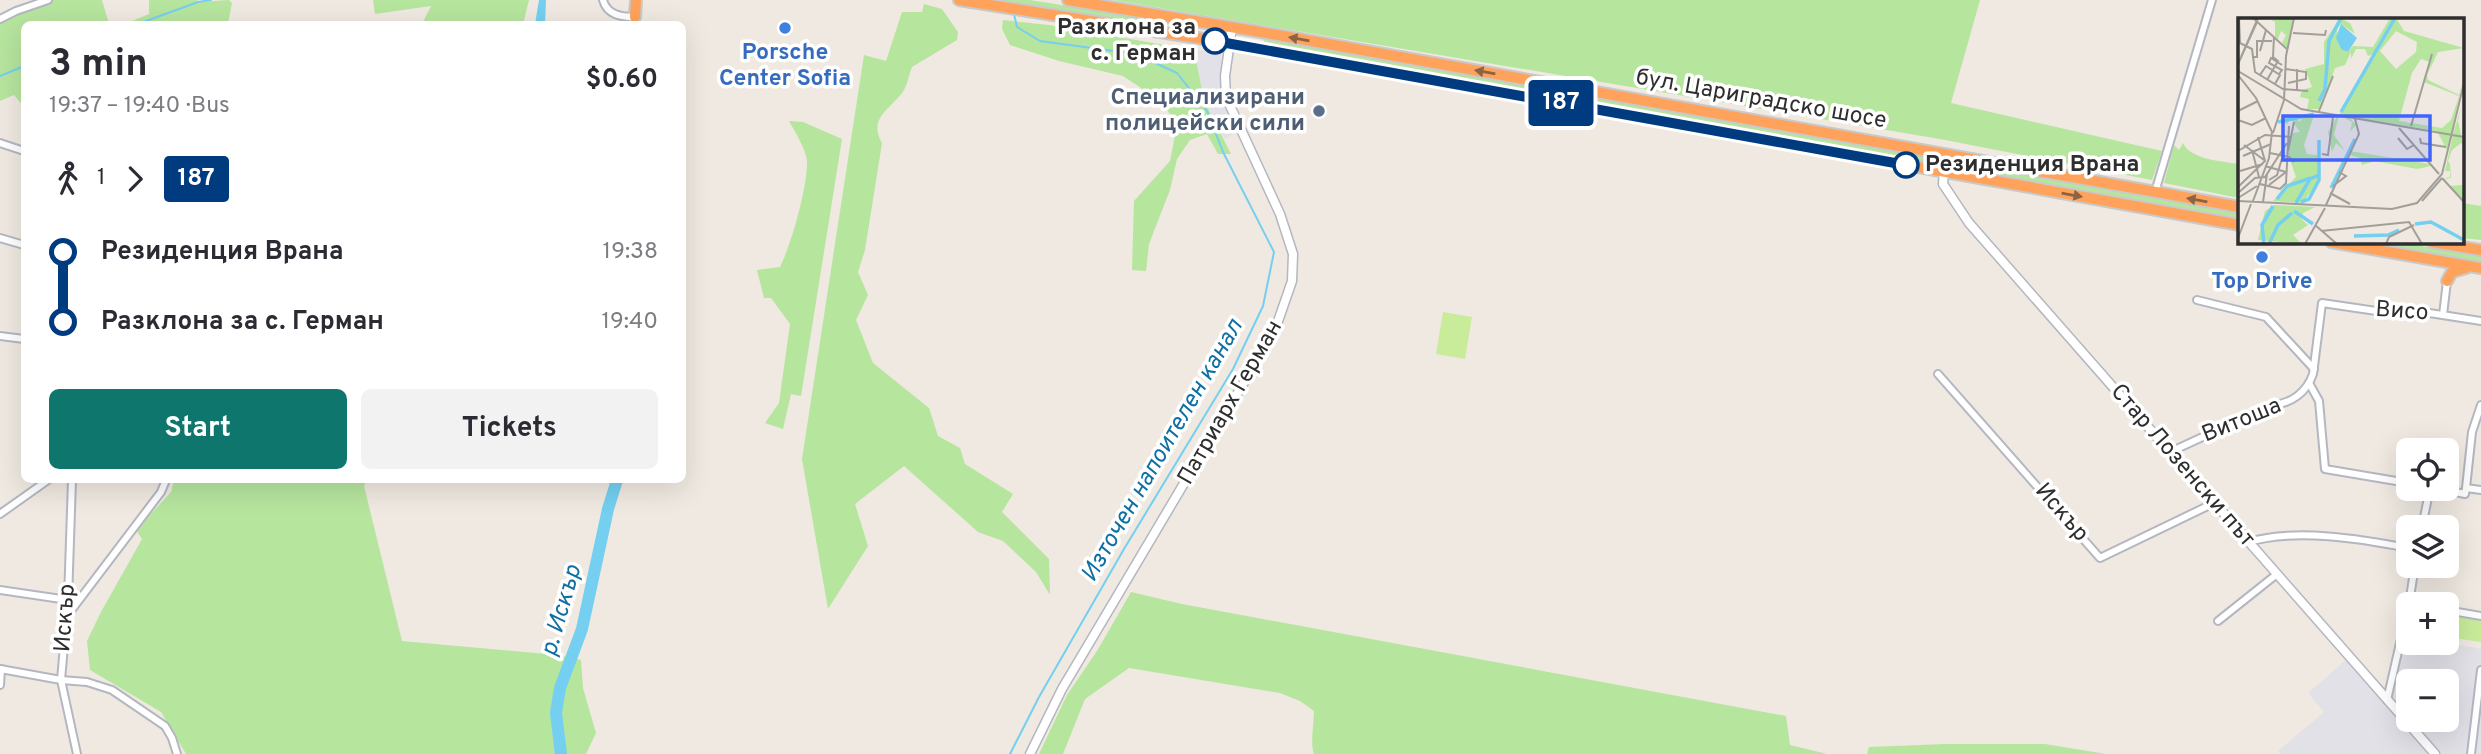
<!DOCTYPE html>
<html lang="en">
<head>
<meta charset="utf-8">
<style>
	:root { --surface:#fff; --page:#f2f2f3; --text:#2b2b33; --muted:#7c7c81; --accent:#0f766e }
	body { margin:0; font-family:Overpass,sans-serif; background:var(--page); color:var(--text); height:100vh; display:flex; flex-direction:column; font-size:26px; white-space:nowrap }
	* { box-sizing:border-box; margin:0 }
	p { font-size:23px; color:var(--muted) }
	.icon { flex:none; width:38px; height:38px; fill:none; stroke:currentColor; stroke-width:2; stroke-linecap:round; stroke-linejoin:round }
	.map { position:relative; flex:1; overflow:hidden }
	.sheet { position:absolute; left:21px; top:21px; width:665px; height:462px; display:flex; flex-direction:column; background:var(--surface); border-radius:10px; box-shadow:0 7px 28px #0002 }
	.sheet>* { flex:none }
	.badge { padding:0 14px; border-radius:5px; font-size:24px; line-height:46px }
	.controls { position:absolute; left:2396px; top:438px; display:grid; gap:14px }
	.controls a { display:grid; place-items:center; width:63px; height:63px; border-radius:10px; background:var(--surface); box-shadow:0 7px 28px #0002; font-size:35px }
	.map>.badge { position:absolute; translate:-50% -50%; box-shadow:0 0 0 4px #fff }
	.legs { display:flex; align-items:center; gap:10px; height:77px; padding:0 28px; font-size:23px }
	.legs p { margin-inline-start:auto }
	.overview { display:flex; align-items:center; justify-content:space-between; height:119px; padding:0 28px }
	h1 { font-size:38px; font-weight:700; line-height:52px }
	.cta { display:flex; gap:14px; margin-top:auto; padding:14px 28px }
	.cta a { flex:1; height:80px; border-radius:10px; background:var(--accent); color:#fff; font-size:28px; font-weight:700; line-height:80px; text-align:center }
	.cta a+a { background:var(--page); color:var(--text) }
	ul { padding:0 28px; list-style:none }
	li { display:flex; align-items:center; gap:24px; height:70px; font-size:26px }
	li i { display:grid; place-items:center; width:10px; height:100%; margin:0 9px; background:currentColor }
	li i::after { content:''; width:18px; height:18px; margin:-9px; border:5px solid; border-radius:50%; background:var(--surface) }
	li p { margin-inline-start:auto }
	li:first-child i { background:linear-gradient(#0000 50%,currentColor 0) }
	li:last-child i { background:linear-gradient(currentColor 50%,#0000 0) }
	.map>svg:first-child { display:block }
	.industrial { fill:#e3e1e8 }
	.green { fill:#b6e59e }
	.pitch { fill:#c9ec9a }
	.water { fill:#75cff0 }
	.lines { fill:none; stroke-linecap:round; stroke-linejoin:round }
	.stream { stroke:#75cff0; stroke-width:2 }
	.river { stroke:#75cff0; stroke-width:12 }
	.street-casing { stroke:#b4b7c1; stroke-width:10 }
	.secondary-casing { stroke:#b4b7c1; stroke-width:11 }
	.highway-casing { stroke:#c9c9c9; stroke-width:14 }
	.street { stroke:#fff; stroke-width:6 }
	.secondary { stroke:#fff; stroke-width:8 }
	.highway { stroke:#ffa35c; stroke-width:10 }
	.oneway { fill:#8c6343 }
	.line-1-casing { stroke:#fff; stroke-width:16 }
	.line-1 { stroke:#003b80; stroke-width:10 }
	.shop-dot { fill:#3f7fe0; stroke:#fff; stroke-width:2.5 }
	.stop-1-dot { fill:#fff; stroke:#003b80; stroke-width:3.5 }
	.service-dot { fill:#5c6f8a; stroke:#fff; stroke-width:2.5 }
	.labels { text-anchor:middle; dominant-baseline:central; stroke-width:7; stroke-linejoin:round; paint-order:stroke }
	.stop-label { font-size:23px; font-weight:bold; fill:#2e2e2e; stroke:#fff; text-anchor:end }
	.shop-label { font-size:23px; font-weight:bold; fill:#366cbe; stroke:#fff }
	.service-label { font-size:23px; font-weight:bold; fill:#4e5e75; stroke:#fff; text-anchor:end }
	.street-label { font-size:23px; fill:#2e2e2e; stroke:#fff }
	.water-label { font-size:24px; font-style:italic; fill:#0d6fa3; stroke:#fff }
	.inset-river { fill:none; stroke:#75cff0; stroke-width:3.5 }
	.inset-road { fill:none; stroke:#a29e99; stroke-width:2 }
	.view { fill:#4264fb; fill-opacity:0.15; stroke:#4264fb; stroke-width:3.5 }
	.inset-edge { fill:none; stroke:#2e2e2e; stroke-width:3.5 }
</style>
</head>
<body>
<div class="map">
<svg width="2481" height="754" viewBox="0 0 2481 754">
	<rect width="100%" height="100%" fill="#efe9e1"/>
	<g class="industrial">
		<polygon points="1194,50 1221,53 1222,103 1236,133 1225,139 1204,100"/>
		<polygon points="2402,634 2408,636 2408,642 2444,642 2481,649 2481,754 2440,754 2410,719 2446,719 2446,681 2408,681 2408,717 2388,694"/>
		<polygon points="2347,659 2428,754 2280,754 2278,751 2324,712 2308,693"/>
	</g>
	<g class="green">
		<polygon points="48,0 102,0 109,24 24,24 24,107 14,95 0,101 0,19"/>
		<polygon points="149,0 197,0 198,2 229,0 232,3 228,24 125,24 149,14"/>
		<polygon points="373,0 529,0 523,24 422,24 431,6 375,14"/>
		<polygon points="998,0 1030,0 1220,30 1116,19"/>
		<polygon points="1113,0 1980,0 1951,103 2162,151 2152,180 1940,139"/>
		<path d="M924,4L942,9L958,32L957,40L912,67C909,74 908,83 904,90C892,109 867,117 882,143L865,250L858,272L868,295L856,320L873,363L929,408L938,436L960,448L965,464L1013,494L1002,512L1049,559L1050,595L1036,572L1003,541L978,532L904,466L855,504L868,546L828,609L802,459L864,55L886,61L902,12H922Z"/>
		<polygon points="1003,20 1049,25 1194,50 1204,100 1231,154 1218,154 1207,134 1190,140 1177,159 1170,190 1149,244 1146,271 1132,270 1134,201 1170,161 1177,125 1162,102 1123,76 1059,61 1010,45 1002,29"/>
		<polygon points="1264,40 1366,55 1939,159 1939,162 1934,161 1933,163 1263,43"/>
		<path d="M789,121L803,122L842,139L801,396L791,394L783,429L765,423L779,403L790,324L771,298H764L757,270L780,267C791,245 808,186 807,161C806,149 795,132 789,121Z"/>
		<path d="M2183,143C2191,160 2222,161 2239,164V198L2164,183L2174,145L2179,150Z"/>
		<polygon points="1945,160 2239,213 2239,218 1936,164 1940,164"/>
		<polygon points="2462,203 2481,206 2481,240 2462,238"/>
		<polygon points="2367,242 2398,242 2481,256 2481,262"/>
		<polygon points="174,480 367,480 364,486 402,641 558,655 581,660 583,688 596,733 586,754 186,754 161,712 90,670 87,641 101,612 142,539 136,530 171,492"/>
		<path d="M1131,592L1182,604L1786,716L1790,745L1827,754H1314C1310,745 1314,723 1314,711L1300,701L1280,693L1129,668L1085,699L1063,754H1039L1067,695L1097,651Z"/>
		<polygon points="1945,744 2045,744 2106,754 1867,754 1869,747"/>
	</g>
	<g class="pitch">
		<polygon points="1443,312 1472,317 1465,359 1436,354"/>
		<polygon points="2447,615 2481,621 2481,642 2447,637"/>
	</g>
	<polygon class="water" points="539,0 546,0 545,24 535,24"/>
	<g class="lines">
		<g class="stream">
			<polyline points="138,24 198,2 211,0"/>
			<polyline points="0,76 24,66"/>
			<polyline points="1010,754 1039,697 1124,549 1233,369 1263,306 1274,252 1223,152 1207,111 1177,73 1136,54 1040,41 1017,27 1014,14"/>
		</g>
		<polyline class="river" points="561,754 556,713 560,688 582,629 608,509 617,480"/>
		<defs>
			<g id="street">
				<path d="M603,0C607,15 621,17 635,17V24"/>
				<polyline points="0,19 16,11 48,0"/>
				<polyline points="0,143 24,151"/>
				<polyline points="2155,192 2212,0"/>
				<polyline points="0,238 24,245"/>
				<polyline points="2197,300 2266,317 2314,369"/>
				<polyline points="2443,315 2447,281"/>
				<polyline points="0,336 24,339"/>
				<polyline points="1938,374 2100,558 2214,503"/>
				<polyline points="2309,383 2319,401 2325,469 2408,483"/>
				<path d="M2170,452L2272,405C2291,404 2307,392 2313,374L2322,303L2390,313L2423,312L2481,321"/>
				<polyline points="72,480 68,600 61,680 77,754"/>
				<polyline points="2436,488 2465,494 2466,488"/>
				<polyline points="2466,488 2472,432 2481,405"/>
				<polyline points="2466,488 2481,490"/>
				<polyline points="0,514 48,480"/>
				<polyline points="2422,527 2430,488"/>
				<path d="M2249,542C2295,528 2362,539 2408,548"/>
				<polyline points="0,590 68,600"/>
				<polyline points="2409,604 2415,565"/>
				<polyline points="2446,610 2481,616"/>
				<polyline points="67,616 161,492 166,480"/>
				<polyline points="2218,621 2277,574"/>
				<polyline points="0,669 61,680 87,682 112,690 165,726 172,738 177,754"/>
				<polyline points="0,685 1,669"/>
				<polyline points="2387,700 2408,608"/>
				<polyline points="2471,754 2481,670"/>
			</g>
			<g id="secondary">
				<polyline points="1944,171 1943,184 1969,223 2435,754"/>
				<polyline points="1030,754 1062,689 1275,330 1292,281 1293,254 1280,214 1226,97 1225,76 1232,27"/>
			</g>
			<g id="highway">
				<polyline points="959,0 1229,43 2240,225"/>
				<polyline points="1068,0 1255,31 2240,207"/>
				<polyline points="635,17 636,0"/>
				<polyline points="2331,242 2481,268"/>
				<polyline points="2432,242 2481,250"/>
				<polyline points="2447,281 2452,272 2466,268"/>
			</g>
		</defs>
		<use href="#street" class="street-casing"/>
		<use href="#secondary" class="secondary-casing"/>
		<use href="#highway" class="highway-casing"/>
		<use href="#street" class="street"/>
		<use href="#secondary" class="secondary"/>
		<use href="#highway" class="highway"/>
	</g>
	<defs><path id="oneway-solid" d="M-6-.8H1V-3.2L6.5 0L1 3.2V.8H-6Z" transform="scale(1.75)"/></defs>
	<g class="oneway">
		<use href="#oneway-solid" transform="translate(1299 39) rotate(-170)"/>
		<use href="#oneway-solid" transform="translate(1485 72) rotate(-170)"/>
		<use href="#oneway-solid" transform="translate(2072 195) rotate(10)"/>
		<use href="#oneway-solid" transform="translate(2197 200) rotate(-170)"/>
	</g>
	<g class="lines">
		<defs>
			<polyline id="line-1" points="1215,41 1906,165"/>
		</defs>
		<use href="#line-1" class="line-1-casing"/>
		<use href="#line-1" class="line-1"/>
	</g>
	<g class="shop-dot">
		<circle cx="785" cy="28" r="7"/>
		<circle cx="2262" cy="257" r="7"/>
	</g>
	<g class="stop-1-dot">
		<circle cx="1215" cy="41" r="12"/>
		<circle cx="1906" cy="165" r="12"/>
	</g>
	<circle class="service-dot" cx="1319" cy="111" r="7"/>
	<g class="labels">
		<g class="stop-label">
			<text x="1196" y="28">Разклона за<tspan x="1196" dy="26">с. Герман</tspan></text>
			<text x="1925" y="165" text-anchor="start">Резиденция Врана</text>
		</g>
		<g class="shop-label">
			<text x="785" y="53">Porsche<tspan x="785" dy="26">Center Sofia</tspan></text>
			<text x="2262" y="282">Top Drive</text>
		</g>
		<g class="service-label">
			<text x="1305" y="98">Специализирани<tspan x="1305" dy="26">полицейски сили</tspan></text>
		</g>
		<g class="street-label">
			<text transform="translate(1761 100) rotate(10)">бул. Цариградско шосе</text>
			<text transform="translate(2402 312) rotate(4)">Висо</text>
			<text transform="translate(1231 403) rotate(-60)">Патриарх Герман</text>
			<text transform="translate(2242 421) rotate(-22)">Витоша</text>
			<text transform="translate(2182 466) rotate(49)">Стар Лозенски път</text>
			<text transform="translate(2061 513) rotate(49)">Искър</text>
			<text transform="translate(66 618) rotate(-86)">Искър</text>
		</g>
		<g class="water-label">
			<text transform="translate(1163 451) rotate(-60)">Източен напоителен канал</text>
			<text transform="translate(562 611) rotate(-74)">р. Искър</text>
		</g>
	</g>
	<g transform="translate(2238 18)">
		<rect width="226" height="226" fill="#efe9e1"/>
		<path d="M55,0L50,31L44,25L48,17L43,13L40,21L37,19V4L33,2ZM102,0L112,5L117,16L103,6L99,11L101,28L110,34L115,28L135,29L152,0H158L166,13L226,30L200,34L189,57L190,62L221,77L226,58L213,116L208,117L220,118L215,116L224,87L220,103L226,129L223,125L214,132L210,143L212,146L213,160L207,161L211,168L226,167V180L223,181L206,163L208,160L212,159V153H207L215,117L209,132L199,113L111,99L118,107L112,114L114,104L101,97L96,117L107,133L98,125L94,134L90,114L100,97L83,94L101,97L138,35L130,38L127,31H118L113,41V34L107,47L97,50L83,91H69L71,81L62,79L64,72L74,69L67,51L86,46V24ZM158,13L179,24L178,34L158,51L142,33ZM183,41L192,44L186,64L221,78L213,102L204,110L161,103L174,55ZM51,97L58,98L61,104L67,97H76L66,127L69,136L79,137L83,156L78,157L83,161L64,185L35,183L58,159L50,136L54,115L62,114L53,101L49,106L39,104ZM112,133L192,146L199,155L193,148L179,151L137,143L124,147L122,140L112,137L103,149ZM36,187L77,189L65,195L63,201L70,207L55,217L64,226L20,222L27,193Z" fill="#b6e59e" fill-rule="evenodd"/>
		<path d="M103,6L119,20L110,34L103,31L98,20Z" fill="#75cff0"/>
		<path class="inset-river" d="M81,83L87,71L91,23L103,0M103,94L157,0M40,104L76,96M93,170L117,121M39,181L49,168L73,160M63,184L71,181L81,162V122M58,185L72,161L81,157M56,193L75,206M177,206L193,204L226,222M116,218L150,217L161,212M26,226L24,207L35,188M31,226L40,207L54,195"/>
		<path class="inset-road" d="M1,0L2,24M15,0L50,32M55,15L87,17L88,12M0,24L14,31L17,54L45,71L70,73M22,33L28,12M3,39L20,0M14,39H19V23H34M0,46L19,4M48,51L68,54V61L50,65M59,51V72M0,53L63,91L226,119M41,56L44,52L31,45L33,40L44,47M0,57L18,80L34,114L31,140L15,183M22,57L28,48L42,57L37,66M29,62L40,43L35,39L36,19M46,82L48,38L56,0M0,93L20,83M81,93L95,58M0,102L14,107L28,100M173,108L194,36M161,110L201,156M35,115L46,82M160,120L169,131L176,127M182,120L183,125L208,129M6,127L26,142M14,132L21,159M0,133L27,117L53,119M50,133L56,104M32,135L51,139L56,144M84,136L90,137L95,99M5,138L33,126M27,148L48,154L31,167M2,153L25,146M204,160L226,184M31,162L39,157L45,137M22,166L42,171L48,165L51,108M95,168L108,158L101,154M0,169L27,143L20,119M0,175L17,160L27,159L49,125M92,175L112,186M0,180L19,168M0,183L154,191L179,185L204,156L226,65M184,183L204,160M25,184L29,156M88,187L121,116L117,101M77,207L99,226M83,213L171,204L184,226M0,220L13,186M67,226L87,190M148,226L151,219L176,207"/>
		<path class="view" d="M45,98H192V142H45Z"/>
		<rect width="226" height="226" class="inset-edge"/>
	</g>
</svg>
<div class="controls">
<a><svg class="icon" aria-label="locate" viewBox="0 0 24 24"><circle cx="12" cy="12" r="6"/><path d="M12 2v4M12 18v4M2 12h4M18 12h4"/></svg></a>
<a><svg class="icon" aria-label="layers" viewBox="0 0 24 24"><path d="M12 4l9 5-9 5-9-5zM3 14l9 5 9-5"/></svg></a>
<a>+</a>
<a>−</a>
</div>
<b class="badge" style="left:1561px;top:103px;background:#003b80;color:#fff">187</b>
<section class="sheet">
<div class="overview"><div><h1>3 min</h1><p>19:37 – 19:40 · Bus</p></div><b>$0.60</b></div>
<div class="legs"><svg class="icon" aria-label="walk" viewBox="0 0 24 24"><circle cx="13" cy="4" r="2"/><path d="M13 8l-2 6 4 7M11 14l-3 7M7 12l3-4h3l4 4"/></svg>1<svg class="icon" aria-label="forward" viewBox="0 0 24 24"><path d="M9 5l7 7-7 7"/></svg><b class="badge" style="background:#003b80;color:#fff">187</b></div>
<ul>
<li><i style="color:#003b80"></i><b>Резиденция Врана</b><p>19:38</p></li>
<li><i style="color:#003b80"></i><b>Разклона за с. Герман</b><p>19:40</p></li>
</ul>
<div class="cta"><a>Start</a><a>Tickets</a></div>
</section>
</div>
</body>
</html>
